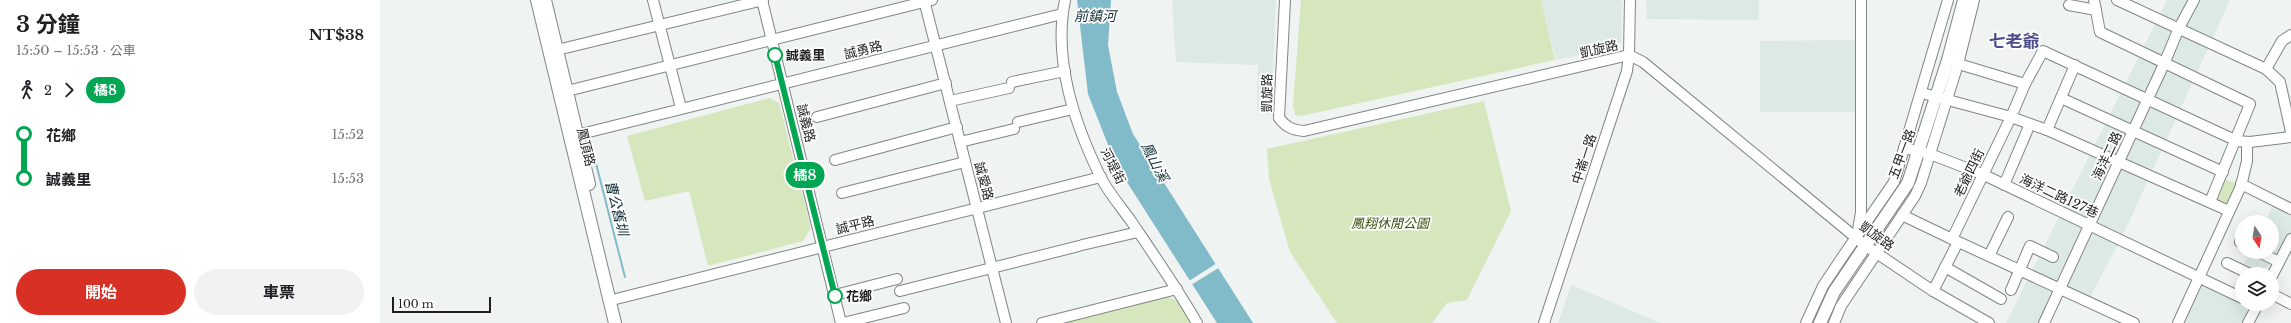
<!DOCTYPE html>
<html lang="zh-TW">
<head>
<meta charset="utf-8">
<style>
	:root { --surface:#fff; --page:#f2f2f2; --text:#202124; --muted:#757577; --accent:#d93025 }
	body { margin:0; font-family:"Libre Baskerville","Noto Sans TC",serif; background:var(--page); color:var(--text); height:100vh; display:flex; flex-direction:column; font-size:15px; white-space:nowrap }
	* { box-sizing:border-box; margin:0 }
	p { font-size:13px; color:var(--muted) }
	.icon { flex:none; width:22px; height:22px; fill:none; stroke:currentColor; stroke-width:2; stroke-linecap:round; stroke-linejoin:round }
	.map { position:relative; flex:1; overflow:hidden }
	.drawer { display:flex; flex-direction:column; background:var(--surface); width:380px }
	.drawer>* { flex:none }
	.badge { padding:0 8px; border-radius:13px; font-size:14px; line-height:26px }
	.needle { width:26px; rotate:168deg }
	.buttons { position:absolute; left:1855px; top:215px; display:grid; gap:8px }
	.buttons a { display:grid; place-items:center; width:44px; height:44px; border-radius:50%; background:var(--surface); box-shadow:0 4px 16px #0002; font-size:20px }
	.scale { position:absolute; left:12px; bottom:10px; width:99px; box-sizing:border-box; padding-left:4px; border:2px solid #1e1f1f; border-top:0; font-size:11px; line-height:14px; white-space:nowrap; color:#1e1f1f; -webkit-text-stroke:3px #fff; paint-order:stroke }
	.map>.badge { position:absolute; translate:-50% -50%; box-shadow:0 0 0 2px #fff }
	.legs { display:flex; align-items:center; gap:6px; height:44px; padding:0 16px; font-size:13px }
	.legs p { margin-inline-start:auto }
	.headline { display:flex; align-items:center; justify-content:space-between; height:68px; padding:0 16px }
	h1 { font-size:22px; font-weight:700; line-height:30px }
	.primary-button { display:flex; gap:8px; margin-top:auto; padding:8px 16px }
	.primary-button a { flex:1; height:46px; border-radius:24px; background:var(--accent); color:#fff; font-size:16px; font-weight:700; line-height:46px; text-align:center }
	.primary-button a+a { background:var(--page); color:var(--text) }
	ul { padding:0 16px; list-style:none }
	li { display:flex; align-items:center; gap:14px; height:44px; font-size:15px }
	li i { display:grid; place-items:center; width:6px; height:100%; margin:0 5px; background:currentColor }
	li i::after { content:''; width:10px; height:10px; margin:-5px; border:3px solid; border-radius:50%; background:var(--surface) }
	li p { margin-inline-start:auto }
	li:first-child i { background:linear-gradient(#0000 50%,currentColor 0) }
	li:last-child i { background:linear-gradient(currentColor 50%,#0000 0) }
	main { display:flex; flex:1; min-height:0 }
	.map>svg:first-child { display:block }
	.built { fill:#dde9e4 }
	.green { fill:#d6e7bd }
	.water { fill:#81bbca }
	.pier { fill:#eff3f1 }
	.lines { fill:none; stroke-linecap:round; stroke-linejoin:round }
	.stream { stroke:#81bbca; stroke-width:2 }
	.minor-casing { stroke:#818584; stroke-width:12 }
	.major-casing { stroke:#818584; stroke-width:14 }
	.minor { stroke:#fff; stroke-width:10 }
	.major { stroke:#fff; stroke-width:12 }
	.line-1-casing { stroke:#fff; stroke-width:9 }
	.line-1 { stroke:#00a651; stroke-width:6 }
	.stop-1-dot { fill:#fff; stroke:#00a651; stroke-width:2 }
	.labels { text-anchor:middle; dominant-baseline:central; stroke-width:3.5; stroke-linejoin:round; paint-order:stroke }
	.street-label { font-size:13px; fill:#1e1f1f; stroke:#fff }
	.stop-label { font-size:13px; font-weight:bold; fill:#1e1f1f; stroke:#fff; text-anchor:start }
	.park-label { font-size:13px; font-style:italic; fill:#3b4f0a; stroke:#fff }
	.water-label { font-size:14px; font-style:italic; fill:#102e35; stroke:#fff }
	.district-label { font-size:17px; font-weight:bold; fill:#4c4c8a; stroke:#fff }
</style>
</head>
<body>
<main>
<section class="drawer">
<div class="headline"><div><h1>3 分鐘</h1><p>15:50 – 15:53 · 公車</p></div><b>NT$38</b></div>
<div class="legs"><svg class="icon" aria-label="walk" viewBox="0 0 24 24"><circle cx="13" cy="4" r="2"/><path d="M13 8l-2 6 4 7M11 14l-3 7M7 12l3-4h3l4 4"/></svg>2<svg class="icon" aria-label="forward" viewBox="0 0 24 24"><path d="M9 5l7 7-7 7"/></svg><b class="badge" style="background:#00a651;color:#fff">橘8</b></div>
<ul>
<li><i style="color:#00a651"></i><b>花鄉</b><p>15:52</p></li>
<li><i style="color:#00a651"></i><b>誠義里</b><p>15:53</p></li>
</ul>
<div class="primary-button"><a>開始</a><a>車票</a></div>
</section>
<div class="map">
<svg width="1911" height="323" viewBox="0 0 1911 323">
	<rect width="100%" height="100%" fill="#eff3f1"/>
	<g class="built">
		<polygon points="792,0 896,0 891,115 877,111 878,65 796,62"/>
		<polygon points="1161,0 1242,0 1241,43 1234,48 1176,60"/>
		<polygon points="1266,0 1379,0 1379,20 1267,19"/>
		<polygon points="1787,0 1850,0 1743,235 1710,297 1677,283 1658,323 1626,323"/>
		<polygon points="1477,40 1477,112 1380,112 1380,41"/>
		<polygon points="1893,205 1911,213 1911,252 1898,257 1886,268 1883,274 1862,274 1862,304 1870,304 1861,323 1804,323 1826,276 1852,288 1870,252 1892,252 1892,222 1885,222"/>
		<polygon points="1191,285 1281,323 1178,323"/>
	</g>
	<g class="green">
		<polygon points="921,0 1161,0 1175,60 921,116 915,115 913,105"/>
		<polygon points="390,98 399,103 431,228 423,241 328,266 309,191 265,201 247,136"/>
		<polygon points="1104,101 1131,211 1087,300 1067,303 1052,323 957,323 910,252 889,179 887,149"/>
		<polygon points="1843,178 1859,185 1848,208 1832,201"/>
		<polygon points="789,297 801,302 814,323 683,323"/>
	</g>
	<polygon class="water" points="697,0 731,0 728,45 737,92 753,134 873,323 837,323 736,165 708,94"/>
	<polygon class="pier" points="837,263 840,267 811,285 809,281"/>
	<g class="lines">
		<polyline class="stream" points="211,144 245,277"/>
		<defs>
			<g id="minor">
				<polyline points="273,0 301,108"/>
				<polyline points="382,0 461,323"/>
				<polyline points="544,0 626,323"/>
				<path d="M685,0C673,60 694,122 720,176C728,192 741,207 751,221C774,255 797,288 817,323"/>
				<path d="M905,0L899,118C906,127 912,130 924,131L1249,55L1263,62L1486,246L1553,291L1609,323"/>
				<polyline points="1714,0 1720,32 1870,104 1830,202"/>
				<polyline points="1737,0 1886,69 1900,82 1911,132"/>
				<polyline points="1689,5 1716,10"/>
				<polyline points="177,50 383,0"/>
				<polyline points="1572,62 1645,84"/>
				<polyline points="1886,69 1902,41 1911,35"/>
				<polyline points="632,82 685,71"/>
				<polyline points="187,91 552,0"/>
				<polyline points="1542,93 1631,117 1645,84 1663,51 1857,141 1870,142 1911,137"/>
				<polyline points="1681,98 1843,172"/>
				<polyline points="570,101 629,88"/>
				<polyline points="437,117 566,83"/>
				<polyline points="638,122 693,109"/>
				<polyline points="1667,130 1695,65"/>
				<polyline points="197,135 682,14"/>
				<polyline points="580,142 634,129"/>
				<polyline points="1524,148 1550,154 1602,174 1862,298"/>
				<polyline points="455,160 577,127"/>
				<polyline points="1861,184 1911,209"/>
				<polyline points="1624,185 1650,124"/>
				<polyline points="462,193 585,162"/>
				<polyline points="1522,215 1572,239"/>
				<polyline points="1478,230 1481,212 1481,0"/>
				<polyline points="1860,242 1862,243"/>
				<polyline points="702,245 758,232"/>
				<polyline points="1879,252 1899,262"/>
				<polyline points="1609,256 1628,217"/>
				<polyline points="1847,263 1870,274"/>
				<polyline points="1565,267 1621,299"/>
				<polyline points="1892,276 1911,239"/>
				<polyline points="1631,290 1650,246 1673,257"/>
				<polyline points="520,291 699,246"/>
				<polyline points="1553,291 1578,242"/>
				<polyline points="1892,294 1911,304"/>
				<polyline points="455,295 517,279"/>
				<polyline points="236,299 721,177"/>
				<polyline points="463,323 524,308"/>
				<polyline points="662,323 797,289"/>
				<polyline points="1164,323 1247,71 1249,55 1250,0"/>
				<polyline points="1426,323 1443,286 1461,259 1514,182 1568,0"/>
				<polyline points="1454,323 1461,306 1535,196 1541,183 1578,64 1594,0"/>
				<polyline points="1664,323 1784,64 1799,28 1814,0"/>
				<polyline points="1754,323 1572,239 1631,117 1667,130 1849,211"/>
				<polyline points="1798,323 1861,186 1867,161 1867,142"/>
				<polyline points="1868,323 1878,304"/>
			</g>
			<g id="major">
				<polyline points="157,0 235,323"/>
				<polyline points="165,0 209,184"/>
				<polyline points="1440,323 1454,292 1528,183 1568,60 1584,0"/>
			</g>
		</defs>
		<use href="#minor" class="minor-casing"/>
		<use href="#major" class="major-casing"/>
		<use href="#minor" class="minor"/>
		<use href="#major" class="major"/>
	</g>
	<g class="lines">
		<defs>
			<polyline id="line-1" points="395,55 455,296"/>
		</defs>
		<use href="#line-1" class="line-1-casing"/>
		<use href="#line-1" class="line-1"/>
	</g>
	<g class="stop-1-dot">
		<circle cx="395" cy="55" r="7"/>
		<circle cx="455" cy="296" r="7"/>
	</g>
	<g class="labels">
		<g class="street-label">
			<text transform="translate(1219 49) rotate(-13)">凱旋路</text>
			<text transform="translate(483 50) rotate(-14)">誠勇路</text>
			<text transform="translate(887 93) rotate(-89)">凱旋路</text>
			<text transform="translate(426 123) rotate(76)">誠義路</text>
			<text transform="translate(206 147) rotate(76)">鳳頂路</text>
			<text transform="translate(1522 154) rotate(-69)">五甲一路</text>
			<text transform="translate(1727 156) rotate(-65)">海洋二路</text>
			<text transform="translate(1204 159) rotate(-72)">中崙一路</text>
			<text transform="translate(733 166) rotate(63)">河堤街</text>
			<text transform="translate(1589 173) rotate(-64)">老爺四街</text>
			<text transform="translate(604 181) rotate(75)">誠愛路</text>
			<text transform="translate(1679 196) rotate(25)">海洋二路127巷</text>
			<text transform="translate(475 225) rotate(-14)">誠平路</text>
			<text transform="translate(1497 236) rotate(36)">凱旋路</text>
		</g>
		<g class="stop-label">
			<text x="406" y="55">誠義里</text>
			<text x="466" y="296">花鄉</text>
		</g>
		<g class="park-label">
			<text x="1010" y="223">鳳翔休閒公園</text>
		</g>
		<g class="water-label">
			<text x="715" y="16">前鎮河</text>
			<text transform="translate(775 162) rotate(63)">鳳山溪</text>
			<text transform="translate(237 208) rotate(76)">曹公舊圳</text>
		</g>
		<g class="district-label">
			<text x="1634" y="41">七老爺</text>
		</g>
	</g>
</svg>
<div class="buttons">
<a><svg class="needle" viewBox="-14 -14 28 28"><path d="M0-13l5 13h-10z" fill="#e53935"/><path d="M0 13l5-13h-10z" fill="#757577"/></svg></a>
<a><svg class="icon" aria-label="layers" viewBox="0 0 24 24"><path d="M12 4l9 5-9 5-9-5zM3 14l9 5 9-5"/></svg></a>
</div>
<div class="scale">100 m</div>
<b class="badge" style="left:425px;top:175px;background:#00a651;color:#fff">橘8</b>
</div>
</main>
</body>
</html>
